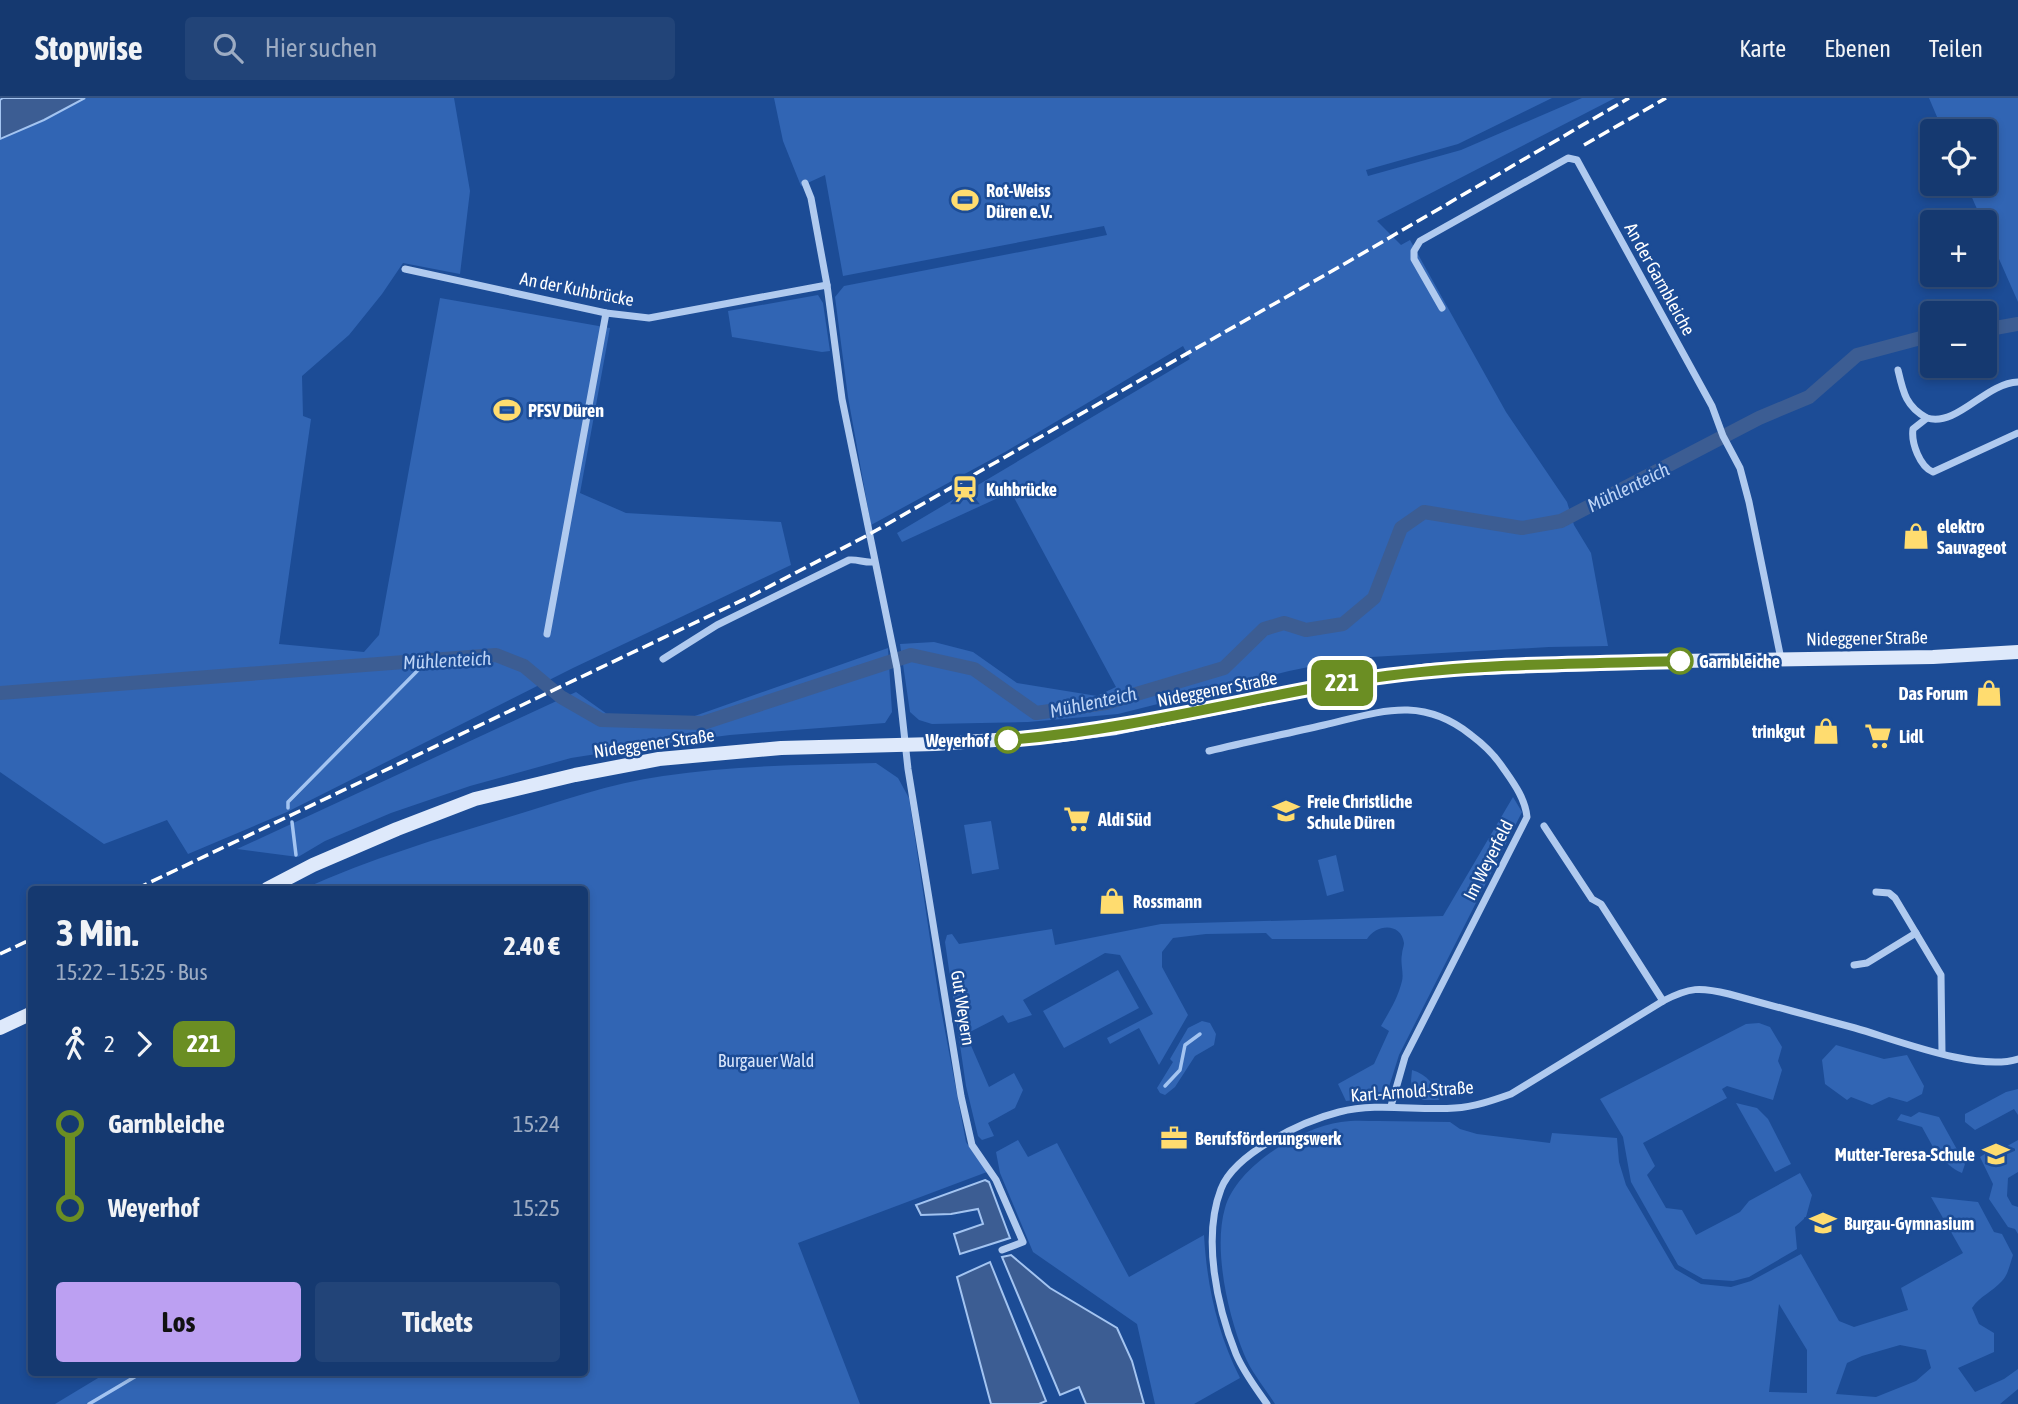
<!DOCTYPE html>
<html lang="de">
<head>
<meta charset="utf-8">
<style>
	:root { --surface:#153970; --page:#224478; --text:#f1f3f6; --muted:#9dacc3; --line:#345383; --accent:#bca0f2 }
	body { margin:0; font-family:"Asap Condensed",sans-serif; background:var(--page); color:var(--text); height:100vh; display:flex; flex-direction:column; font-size:26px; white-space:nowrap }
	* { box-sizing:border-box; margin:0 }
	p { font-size:23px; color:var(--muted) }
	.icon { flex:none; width:38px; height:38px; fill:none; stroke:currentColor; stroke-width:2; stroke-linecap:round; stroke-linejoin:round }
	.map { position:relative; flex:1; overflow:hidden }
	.panel { position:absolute; left:28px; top:788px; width:560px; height:490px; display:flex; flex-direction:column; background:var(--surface); border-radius:7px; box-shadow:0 4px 10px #0003,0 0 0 2px var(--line) }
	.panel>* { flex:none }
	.badge { padding:0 14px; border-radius:10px; font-size:24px; line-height:46px }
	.fabs { position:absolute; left:1920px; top:21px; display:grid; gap:14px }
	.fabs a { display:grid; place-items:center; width:77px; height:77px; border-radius:7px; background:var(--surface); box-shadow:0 4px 10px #0003,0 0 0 2px var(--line); font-size:35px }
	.map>.badge { position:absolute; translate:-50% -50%; box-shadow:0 0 0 4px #fff }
	.legs { display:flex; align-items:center; gap:10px; height:77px; padding:0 28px; font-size:23px }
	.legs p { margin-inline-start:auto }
	.overview { display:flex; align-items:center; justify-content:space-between; height:119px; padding:0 28px }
	h1 { font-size:38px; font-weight:700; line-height:52px }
	.button { display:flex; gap:14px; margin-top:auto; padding:14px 28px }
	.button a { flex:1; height:80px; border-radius:7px; background:var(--accent); color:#111; font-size:28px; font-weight:700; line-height:80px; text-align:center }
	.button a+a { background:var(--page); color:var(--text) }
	ul { padding:0 28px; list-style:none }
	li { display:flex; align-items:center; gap:24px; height:84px; font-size:26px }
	li i { display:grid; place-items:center; width:10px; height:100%; margin:0 9px; background:currentColor }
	li i::after { content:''; width:18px; height:18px; margin:-9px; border:5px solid; border-radius:50%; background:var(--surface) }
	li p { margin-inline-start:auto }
	li:first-child i { background:linear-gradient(#0000 50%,currentColor 0) }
	li:last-child i { background:linear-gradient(currentColor 50%,#0000 0) }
	header { display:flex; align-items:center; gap:42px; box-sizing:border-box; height:98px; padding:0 35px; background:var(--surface); border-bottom:2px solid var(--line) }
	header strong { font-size:33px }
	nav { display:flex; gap:38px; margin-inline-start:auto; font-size:24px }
	.search { width:490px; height:63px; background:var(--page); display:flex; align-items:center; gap:18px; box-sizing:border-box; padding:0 24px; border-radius:7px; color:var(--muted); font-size:26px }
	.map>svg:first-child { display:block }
	.green { fill:#3165b4; fill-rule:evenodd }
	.water { fill:#3c5d93; stroke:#a3c4f1; stroke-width:2 }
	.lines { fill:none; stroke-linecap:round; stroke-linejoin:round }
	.stream { stroke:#a3c4f1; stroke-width:3.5 }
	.canal { stroke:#3c5d93; stroke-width:14 }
	.street { stroke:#b0caef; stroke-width:7 }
	.secondary { stroke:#dee9fb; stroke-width:14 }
	.rail { stroke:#fff; stroke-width:3.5; stroke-dasharray:12 5; stroke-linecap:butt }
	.line-1-casing { stroke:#fff; stroke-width:16 }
	.line-1 { stroke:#6b8e23; stroke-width:10 }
	.stop-1-dot { fill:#fff; stroke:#6b8e23; stroke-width:3.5 }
	.labels { text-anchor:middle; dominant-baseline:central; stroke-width:5; stroke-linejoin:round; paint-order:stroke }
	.poi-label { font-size:18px; font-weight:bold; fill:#fff; stroke:#1c4c96; text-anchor:start }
	.street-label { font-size:18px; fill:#fff; stroke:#1c4c96 }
	.stop-label { font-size:18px; font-weight:bold; fill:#fff; stroke:#1c4c96; text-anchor:start }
	.park-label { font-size:18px; fill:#d7e5fb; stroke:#1c4c96 }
	.water-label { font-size:19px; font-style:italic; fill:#bdd4f6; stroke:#1c4c96 }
</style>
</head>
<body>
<header>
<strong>Stopwise</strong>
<div class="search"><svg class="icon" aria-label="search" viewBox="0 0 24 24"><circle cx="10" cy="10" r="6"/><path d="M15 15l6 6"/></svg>Hier suchen</div>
<nav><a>Karte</a><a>Ebenen</a><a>Teilen</a></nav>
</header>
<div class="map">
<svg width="2018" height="1306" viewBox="0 0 2018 1306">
	<rect width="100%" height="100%" fill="#1c4c96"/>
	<g class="green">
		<polygon points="85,0 454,0 470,93 460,176 403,165 382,196 349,237 302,278 303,318 311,321 279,546 364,554 379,537 440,200 610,230 580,395 626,415 781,424 791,467 573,570 287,714 188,756 167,722 104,746 0,674 0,41 44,22"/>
		<polygon points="774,0 1552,0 1458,46 1366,72 1368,78 1461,52 1582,0 1615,0 1377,123 1401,147 1410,142 1506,314 1567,404 1574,427 1591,455 1608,548 1549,549 1353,560 1289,573 1118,616 1028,624 932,626 919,622 910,614 900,546 934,544 973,554 1017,585 1097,598 1116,589 1011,394 902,444 897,435 1190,261 1183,248 1005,354 871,427 848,299 835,199 844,188 1107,137 1104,128 843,178 825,77 801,88 783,43"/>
		<polygon points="1929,0 2018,0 2018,204 1966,86 1984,86 1984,33 1943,33"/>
		<polygon points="818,197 823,205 830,253 822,254 732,239 728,213"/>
		<polygon points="888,550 892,614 885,625 730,637 660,646 571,660 470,688 391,715 325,743 298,759 237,751 576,594 607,616 689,620"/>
		<path d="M876,665L898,680L909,700L939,901L966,1044L987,1074L798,1145L860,1306H55L108,1274H584V791H303C370,761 439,740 509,719C559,704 611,685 663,678C734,667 805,667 876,665Z"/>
		<path d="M1513,699L1522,714L1399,957L1388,992L1374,1000L1346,1003L1338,986L1374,966L1389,933L1381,928C1389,914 1398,900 1402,883C1404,875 1400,865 1402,856C1402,852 1404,849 1404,845C1401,824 1376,826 1367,841H1272L1266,835L1206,836L1173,840L1162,854V869L1188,917L1159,967L1139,930L1110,946L1107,940L1153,916L1120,857L1105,855L1023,902L1032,917L1008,925L1003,917L966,936L989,989L1014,975L1023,992L1015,1010L988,1025L994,1038L982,1042L978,1038L966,988L945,844L947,837L952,836L959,846L1052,831L1055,847L1161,826L1443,818Z"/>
		<polygon points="991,723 999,771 972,776 964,727"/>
		<polygon points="1336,757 1344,793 1327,798 1318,762"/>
		<polygon points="1118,872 1139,910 1064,950 1043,913"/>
		<polygon points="1202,923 1210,925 1216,936 1214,947 1195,958 1175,989 1165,997 1160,995 1157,990 1173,964 1170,961 1188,930"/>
		<polygon points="1759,925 1770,929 1782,949 1778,963 1782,972 1773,1002 1727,988 1722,991 1727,1000 1643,1045 1655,1068 1647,1077 1666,1110 1682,1112 1696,1137 1740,1114 1749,1103 1800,1075 1812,1097 1806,1119 1795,1129 1797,1151 1749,1179 1733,1183 1703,1181 1678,1167 1631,1084 1623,1039 1600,1001 1746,926"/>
		<polygon points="1836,947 1884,961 1907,957 1924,988 1922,996 1907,1004 1889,999 1872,1007 1851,999 1847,1002 1825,986 1822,962"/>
		<path d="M1412,972C1428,977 1435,987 1439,1002H1423L1414,996L1411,983Z"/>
		<polygon points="2018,991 2018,1017 2014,1011 1975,1032 1965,1024 1965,1016 2006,994"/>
		<polygon points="1736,1005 1757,1010 1768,1021 1791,1066 1775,1074"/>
		<path d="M1919,1014L1939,1019L1965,1066L1962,1075C1949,1070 1949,1064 1939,1060L1922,1029L1897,1022L1901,1016L1911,1019Z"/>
		<path d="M1378,1023L1450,1024L1460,1031L1477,1036L1550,1045L1552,1035L1617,1040L1619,1064L1626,1087L1675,1171L1701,1186L1731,1189L1751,1183L1801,1156L1839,1223L1854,1229L1908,1212L1901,1190L1963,1155L1931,1099L1978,1104L1994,1134L2002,1136L2013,1157C2010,1166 2008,1177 2002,1183C1992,1194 1980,1198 1972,1210L1979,1226L1994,1235V1254L1958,1270L1975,1294L2004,1281L2018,1271V1291L2000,1306H1275C1265,1290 1251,1274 1244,1256C1228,1217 1213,1151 1225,1110C1237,1068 1300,1030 1341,1024C1353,1022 1366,1023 1378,1023ZM1779,1206L1807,1252V1295L1769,1294ZM1900,1247L1926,1252L1931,1270L1916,1283L1876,1299L1836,1296L1847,1265L1862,1258Z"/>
		<path d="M1018,1042L1028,1059L1057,1045L1129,1179L1204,1137C1207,1188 1217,1234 1240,1280L1194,1306H1155L1137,1226L1033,1154L1000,1075L996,1054Z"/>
		<polygon points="2018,1042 2018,1074 2008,1080 2007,1098 2012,1107 2018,1109 2018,1136 2015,1131 2008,1129 1989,1101 1993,1086 1980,1059 1991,1052 1993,1056"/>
	</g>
	<g class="water">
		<polygon points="3,0 85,0 44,22 0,41 0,2"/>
		<polygon points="985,1082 989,1084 1010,1140 960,1156 954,1136 983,1126 978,1111 951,1116 921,1117 916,1107"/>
		<polygon points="1011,1157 1050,1190 1117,1230 1132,1263 1144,1306 1086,1306 1079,1289 1060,1297 1002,1159"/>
		<polygon points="990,1164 1046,1303 1039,1306 991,1306 957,1179"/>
	</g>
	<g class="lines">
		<g class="stream">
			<polyline points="288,710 288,704 428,562"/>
			<polyline points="292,724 296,757"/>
			<polyline points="299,791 299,790"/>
			<polyline points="1165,988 1180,972 1185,947 1200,936"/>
			<polyline points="89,1306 143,1274"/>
		</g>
		<g class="canal">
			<polyline points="1984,232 2018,226"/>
			<polyline points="0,595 496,557 524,568 561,599 601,622 703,625 911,557 974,571 1036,615 1106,605 1224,570 1264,531 1284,525 1306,532 1343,526 1374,500 1401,430 1424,414 1522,430 1561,423 1759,320 1809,299 1857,257 1932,237"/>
		</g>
		<g class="street">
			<polyline points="805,85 811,100 827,187 842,301 897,570 908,671 961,998 972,1047 996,1082 1023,1144 1002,1152"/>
			<polyline points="405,171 606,215 649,220 827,187"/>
			<polyline points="1442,210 1414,161 1414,153 1420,143 1568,60 1577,62 1712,308 1723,338 1740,370 1749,404 1781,561"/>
			<path d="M1898,272C1903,294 1906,309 1927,320"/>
			<path d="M2018,284C1985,285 1958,329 1927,320L1913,331C1911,345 1920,369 1933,374L2018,335"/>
			<polyline points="547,536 606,215"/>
			<path d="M663,561L717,527L849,462C858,461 864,465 874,464"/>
			<path d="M1209,653C1247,644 1285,636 1324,627C1380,614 1421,597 1471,637C1483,646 1492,654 1501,667C1512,683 1525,699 1527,719L1405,959L1391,1008"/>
			<polyline points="1544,728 1592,801 1601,806 1663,903"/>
			<polyline points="1876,794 1889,795 1895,800 1941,877 1942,955"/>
			<polyline points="1854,867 1867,865 1916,835"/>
			<path d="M1267,1306C1256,1290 1244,1275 1236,1256C1217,1209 1202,1140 1221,1091C1235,1055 1303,1023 1339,1014C1378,1004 1416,1013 1455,1010C1474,1009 1494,1002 1511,996L1663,903C1690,889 1700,889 1729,896C1771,907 1813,919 1855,930C1897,942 1977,974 2018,961"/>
		</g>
		<g class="secondary">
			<polyline points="267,791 313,767 397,731 475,701 575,677 659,661 781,650 935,646 1054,638 1116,630 1356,582 1430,572 1676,563 1933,559 2018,554"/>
			<polyline points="0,930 32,915"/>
		</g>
		<g class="rail">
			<polyline points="1584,47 1666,0"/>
			<polyline points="136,791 751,498 868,437 1346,165 1629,0"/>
			<polyline points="0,856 32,841"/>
		</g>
	</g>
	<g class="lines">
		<defs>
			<path id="line-1" d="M1008,642C1127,632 1241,602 1358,582C1464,565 1573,566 1680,563"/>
		</defs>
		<use href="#line-1" class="line-1-casing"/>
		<use href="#line-1" class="line-1"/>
	</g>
	<defs>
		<symbol id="stadium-bare" viewBox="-9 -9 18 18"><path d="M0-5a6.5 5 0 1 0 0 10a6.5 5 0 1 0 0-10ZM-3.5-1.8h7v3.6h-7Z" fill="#ffdc6f" stroke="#1c4c96" stroke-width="2.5" paint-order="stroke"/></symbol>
		<symbol id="station-bare" viewBox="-9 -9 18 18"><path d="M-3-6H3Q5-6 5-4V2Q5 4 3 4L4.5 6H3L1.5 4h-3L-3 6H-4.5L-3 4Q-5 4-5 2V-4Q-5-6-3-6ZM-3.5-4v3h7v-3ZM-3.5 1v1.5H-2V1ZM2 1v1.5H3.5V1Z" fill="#ffdc6f" stroke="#1c4c96" stroke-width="2.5" paint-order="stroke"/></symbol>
		<symbol id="shop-bare" viewBox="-9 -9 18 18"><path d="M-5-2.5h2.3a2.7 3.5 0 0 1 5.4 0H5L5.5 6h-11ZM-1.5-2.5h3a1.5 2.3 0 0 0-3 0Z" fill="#ffdc6f" stroke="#1c4c96" stroke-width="2.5" paint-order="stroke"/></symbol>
		<symbol id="supermarket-bare" viewBox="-9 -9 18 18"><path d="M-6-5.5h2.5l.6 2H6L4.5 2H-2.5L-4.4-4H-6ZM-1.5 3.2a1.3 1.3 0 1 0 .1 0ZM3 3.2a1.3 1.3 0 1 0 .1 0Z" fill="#ffdc6f" stroke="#1c4c96" stroke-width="2.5" paint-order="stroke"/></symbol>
		<symbol id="school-bare" viewBox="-9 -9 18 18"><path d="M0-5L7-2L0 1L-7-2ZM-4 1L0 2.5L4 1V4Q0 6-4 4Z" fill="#ffdc6f" stroke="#1c4c96" stroke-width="2.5" paint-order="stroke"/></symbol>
		<symbol id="office-bare" viewBox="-9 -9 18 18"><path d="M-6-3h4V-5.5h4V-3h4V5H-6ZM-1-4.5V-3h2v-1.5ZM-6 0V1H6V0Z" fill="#ffdc6f" stroke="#1c4c96" stroke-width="2.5" paint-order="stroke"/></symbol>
	</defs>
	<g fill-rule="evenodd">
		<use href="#stadium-bare" x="946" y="83" width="38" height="38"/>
		<use href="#stadium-bare" x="488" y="293" width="38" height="38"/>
		<use href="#station-bare" x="946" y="372" width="38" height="38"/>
		<use href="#shop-bare" x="1897" y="419" width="38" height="38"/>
		<use href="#shop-bare" x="1970" y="576" width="38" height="38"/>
		<use href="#shop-bare" x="1807" y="614" width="38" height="38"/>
		<use href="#supermarket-bare" x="1859" y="619" width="38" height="38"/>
		<use href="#school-bare" x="1267" y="694" width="38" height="38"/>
		<use href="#supermarket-bare" x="1058" y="702" width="38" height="38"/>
		<use href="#shop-bare" x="1093" y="784" width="38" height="38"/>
		<use href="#office-bare" x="1155" y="1021" width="38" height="38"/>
		<use href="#school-bare" x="1977" y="1037" width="38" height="38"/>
		<use href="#school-bare" x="1804" y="1106" width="38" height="38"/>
	</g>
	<g class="stop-1-dot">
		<circle cx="1680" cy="563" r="12"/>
		<circle cx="1008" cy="642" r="12"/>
	</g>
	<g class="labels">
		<g class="poi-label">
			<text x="986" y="92">Rot-Weiss<tspan x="986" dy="21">Düren e.V.</tspan></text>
			<text x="528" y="312">PFSV Düren</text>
			<text x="986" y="391">Kuhbrücke</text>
			<text x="1937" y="428">elektro<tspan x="1937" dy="21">Sauvageot</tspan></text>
			<text x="1968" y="595" text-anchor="end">Das Forum</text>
			<text x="1805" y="633" text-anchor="end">trinkgut</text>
			<text x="1899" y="638">Lidl</text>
			<text x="1307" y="703">Freie Christliche<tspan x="1307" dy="21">Schule Düren</tspan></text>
			<text x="1098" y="721">Aldi Süd</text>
			<text x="1133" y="803">Rossmann</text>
			<text x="1195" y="1040">Berufsförderungswerk</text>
			<text x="1975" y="1056" text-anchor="end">Mutter-Teresa-Schule</text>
			<text x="1844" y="1125">Burgau-Gymnasium</text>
		</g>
		<g class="street-label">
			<text transform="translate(1660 181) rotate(61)">An der Garnbleiche</text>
			<text transform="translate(577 191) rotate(11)">An der Kuhbrücke</text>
			<text transform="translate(1867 540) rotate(-1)">Nideggener Straße</text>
			<text transform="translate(1217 591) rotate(-11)">Nideggener Straße</text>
			<text transform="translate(654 645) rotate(-8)">Nideggener Straße</text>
			<text transform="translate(1488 762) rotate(-63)">Im Weyerfeld</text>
			<text transform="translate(963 910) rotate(81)">Gut Weyern</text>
			<text transform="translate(1412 993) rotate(-4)">Karl-Arnold-Straße</text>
		</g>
		<g class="stop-label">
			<text x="1699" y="563">Garnbleiche</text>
			<text x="989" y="642" text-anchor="end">Weyerhof</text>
		</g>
		<g class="park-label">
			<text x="766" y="962">Burgauer Wald</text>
		</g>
		<g class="water-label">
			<text transform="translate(1628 389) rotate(-26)">Mühlenteich</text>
			<text transform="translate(447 562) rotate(-3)">Mühlenteich</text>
			<text transform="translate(1093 604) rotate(-12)">Mühlenteich</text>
		</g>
	</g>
</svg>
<div class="fabs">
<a><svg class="icon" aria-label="locate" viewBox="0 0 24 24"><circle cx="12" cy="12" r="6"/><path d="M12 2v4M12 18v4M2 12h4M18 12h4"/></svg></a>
<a>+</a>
<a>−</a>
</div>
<b class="badge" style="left:1342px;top:585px;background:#6b8e23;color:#fff">221</b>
<section class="panel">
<div class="overview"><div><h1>3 Min.</h1><p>15:22 – 15:25 · Bus</p></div><b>2.40 €</b></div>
<div class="legs"><svg class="icon" aria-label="walk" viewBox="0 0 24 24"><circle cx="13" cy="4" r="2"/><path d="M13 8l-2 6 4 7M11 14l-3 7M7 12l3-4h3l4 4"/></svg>2<svg class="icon" aria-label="forward" viewBox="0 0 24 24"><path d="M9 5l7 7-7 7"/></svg><b class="badge" style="background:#6b8e23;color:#fff">221</b></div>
<ul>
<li><i style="color:#6b8e23"></i><b>Garnbleiche</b><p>15:24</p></li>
<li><i style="color:#6b8e23"></i><b>Weyerhof</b><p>15:25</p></li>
</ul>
<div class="button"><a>Los</a><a>Tickets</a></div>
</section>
</div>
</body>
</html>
